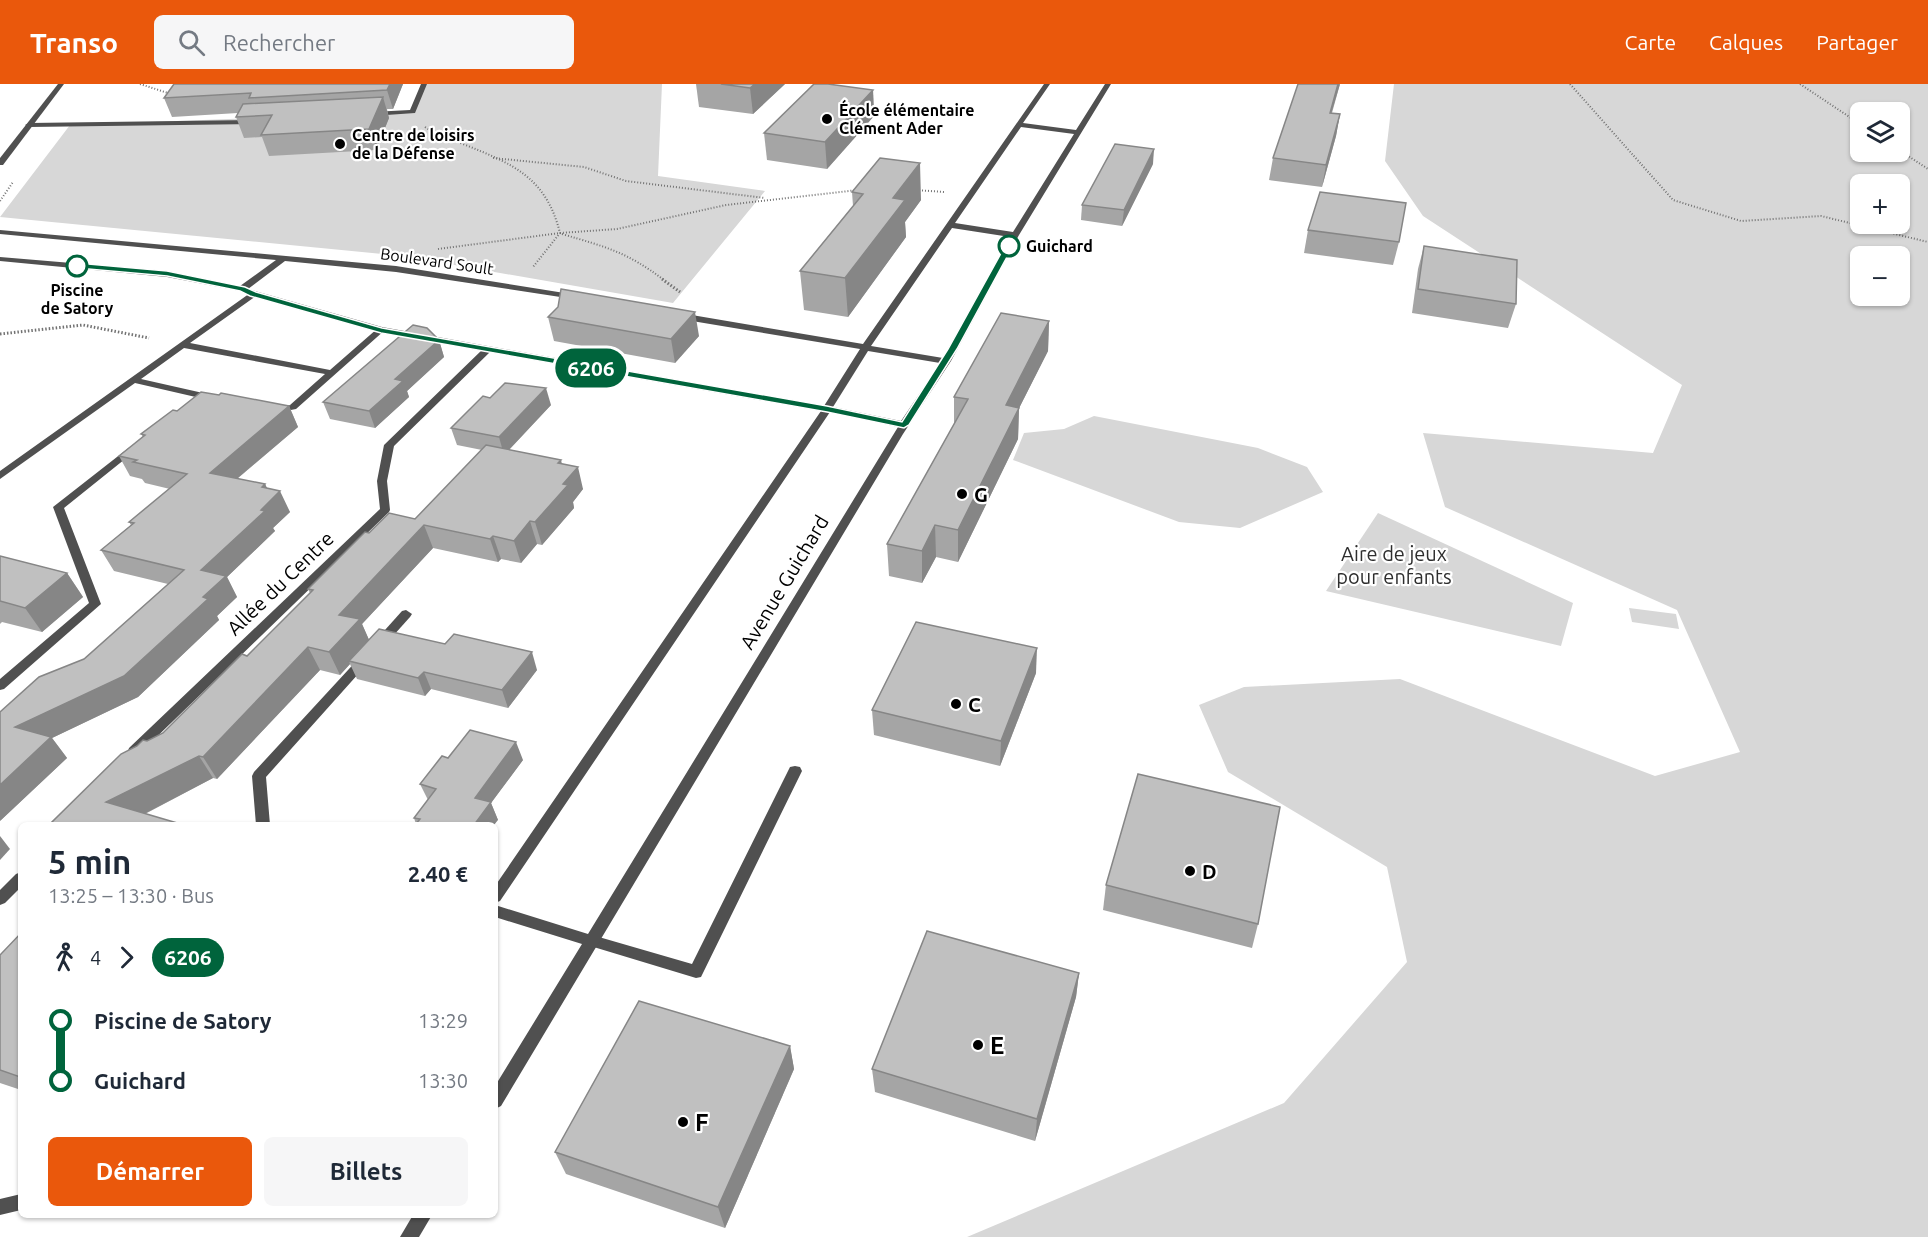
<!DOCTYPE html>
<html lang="fr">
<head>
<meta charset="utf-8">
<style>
	:root { --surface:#fff; --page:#f6f6f7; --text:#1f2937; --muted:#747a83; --accent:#ea580c }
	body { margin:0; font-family:Ubuntu,sans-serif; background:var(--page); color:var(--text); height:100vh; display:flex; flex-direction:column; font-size:22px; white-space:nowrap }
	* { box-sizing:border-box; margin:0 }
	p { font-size:20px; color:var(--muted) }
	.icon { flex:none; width:33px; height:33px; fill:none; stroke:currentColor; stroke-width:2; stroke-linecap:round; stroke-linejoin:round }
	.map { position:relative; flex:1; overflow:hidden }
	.drawer { position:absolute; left:18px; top:738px; width:480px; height:396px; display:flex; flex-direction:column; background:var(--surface); border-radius:9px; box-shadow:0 2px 4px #0004 }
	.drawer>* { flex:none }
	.badge { padding:0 12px; border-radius:20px; font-size:21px; line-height:39px }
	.fabs { position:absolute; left:1850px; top:18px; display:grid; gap:12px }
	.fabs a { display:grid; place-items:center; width:60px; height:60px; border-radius:9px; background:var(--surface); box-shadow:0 2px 4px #0004; font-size:30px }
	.map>.badge { position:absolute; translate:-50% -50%; box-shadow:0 0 0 3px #fff }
	.legs { display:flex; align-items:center; gap:9px; height:66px; padding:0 30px; font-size:20px }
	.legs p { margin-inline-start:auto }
	.headline { display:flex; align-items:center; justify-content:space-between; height:102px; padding:0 30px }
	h1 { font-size:33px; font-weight:600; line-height:45px }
	.primary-button { display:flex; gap:12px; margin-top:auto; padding:12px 30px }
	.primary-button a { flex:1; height:69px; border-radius:9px; background:var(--accent); color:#fff; font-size:24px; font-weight:600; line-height:69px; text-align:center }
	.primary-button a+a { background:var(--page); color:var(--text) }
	ul { padding:0 30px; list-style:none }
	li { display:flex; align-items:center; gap:21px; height:60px; font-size:22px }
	li i { display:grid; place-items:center; width:9px; height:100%; margin:0 8px; background:currentColor }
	li i::after { content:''; width:15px; height:15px; margin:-8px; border:4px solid; border-radius:50%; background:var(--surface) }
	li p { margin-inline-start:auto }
	li:first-child i { background:linear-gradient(#0000 50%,currentColor 0) }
	li:last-child i { background:linear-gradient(currentColor 50%,#0000 0) }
	header { display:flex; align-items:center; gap:36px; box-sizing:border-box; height:84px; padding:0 30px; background:var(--accent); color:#fff }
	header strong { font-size:28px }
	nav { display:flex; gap:33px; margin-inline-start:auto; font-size:21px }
	.search { width:420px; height:54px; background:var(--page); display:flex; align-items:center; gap:15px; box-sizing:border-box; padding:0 21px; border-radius:9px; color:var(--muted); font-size:22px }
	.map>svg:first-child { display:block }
	.green { fill:#d7d7d7; fill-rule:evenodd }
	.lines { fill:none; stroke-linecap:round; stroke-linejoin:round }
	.path-far1 { stroke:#727272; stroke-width:2; stroke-dasharray:1 2; stroke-linecap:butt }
	.path { stroke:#727272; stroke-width:3; stroke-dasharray:1.5 2; stroke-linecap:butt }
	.service { fill:#505050; fill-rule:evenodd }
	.pedestrian { fill:#505050; fill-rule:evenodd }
	.minor { fill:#505050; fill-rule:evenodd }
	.wall { fill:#a5a5a5 }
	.shaded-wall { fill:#868686 }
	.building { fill:#c0c0c0; stroke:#868686; stroke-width:1.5 }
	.line-1 { fill:#00643c; stroke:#fff; stroke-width:1.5 }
	.poi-dot { fill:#000; stroke:#fff; stroke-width:2 }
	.stop-1-dot { fill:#fff; stroke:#00643c; stroke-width:3 }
	.labels { text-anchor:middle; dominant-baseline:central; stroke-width:4.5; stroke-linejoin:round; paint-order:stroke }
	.far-poi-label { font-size:16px; font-weight:bold; fill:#000; stroke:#fff; text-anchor:start }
	.far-stop-label { font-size:16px; font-weight:bold; fill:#000; stroke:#fff; text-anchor:start }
	.far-street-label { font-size:16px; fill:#000; stroke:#fff }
	.poi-label { font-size:20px; font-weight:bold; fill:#000; stroke:#fff; text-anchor:start }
	.park-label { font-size:20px; fill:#2e2e2e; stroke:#fff }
	.street-label { font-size:20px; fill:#000; stroke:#fff }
	.near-poi-label { font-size:24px; font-weight:bold; fill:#000; stroke:#fff; text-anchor:start }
</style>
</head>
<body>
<header>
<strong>Transo</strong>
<div class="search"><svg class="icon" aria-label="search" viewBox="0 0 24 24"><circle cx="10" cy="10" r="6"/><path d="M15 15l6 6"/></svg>Rechercher</div>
<nav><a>Carte</a><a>Calques</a><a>Partager</a></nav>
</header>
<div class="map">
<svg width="1928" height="1153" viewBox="0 0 1928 1153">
	<rect width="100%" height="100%" fill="#fff"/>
	<g class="green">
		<polygon points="424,0 662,0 658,92 765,107 673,219 403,172 0,133 70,41 413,28"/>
		<path d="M1394,0H1928V1153H967L1284,1019L1407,878L1387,783L1228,688L1199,621L1244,603L1400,595L1655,692L1740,668L1677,526L1445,423L1423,349L1653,369L1682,301L1423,132L1385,77ZM1860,28H1899V68H1860ZM1860,100H1899V140H1860ZM1860,172H1899V212H1860Z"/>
		<polygon points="1094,332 1258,364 1307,383 1323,408 1240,444 1179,438 1013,376 1024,349 1064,345"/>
		<polygon points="1378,429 1573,519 1561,562 1326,507"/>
		<polygon points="1629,524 1676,530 1679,545 1632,538"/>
	</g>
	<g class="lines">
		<g class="path-far1">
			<polyline points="140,0 171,10"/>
			<polyline points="1570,0 1673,116 1741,137 1821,132 1928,158"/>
			<polyline points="1800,0 1860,40"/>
			<path d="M425,43C437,51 450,55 463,60C513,80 546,93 560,149L533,183"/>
			<polyline points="1899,66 1928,85"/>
			<polyline points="493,74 584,83 626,97 765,114"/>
			<polyline points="916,106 944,108"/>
			<polyline points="0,117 13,98"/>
			<path d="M562,150C606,163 627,168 664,196"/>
			<polyline points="438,165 560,149 617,145 726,121 858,106"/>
		</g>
		<g class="path">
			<polyline points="662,195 680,208"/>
			<polyline points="0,250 83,241 149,254"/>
		</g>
		<g class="service">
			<polygon points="421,0 427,0 415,29 372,32 368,30 372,28 410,26"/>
			<polygon points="253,36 256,36 256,40 29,43 25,41 29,39"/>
			<polygon points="253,207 256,208 256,212 190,259 330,286 378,244 381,243 385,246 296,325 275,329 270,326 272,324 290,321 325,290 184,264 141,295 203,309 203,313 200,314 135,299 0,395 0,387"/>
			<polygon points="131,362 136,365 135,367 64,424 101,520 4,605 0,606 0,595 89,519 53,423"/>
			<polygon points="406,526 412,530 410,533 384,562 376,562 374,559 376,556 402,527"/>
			<polygon points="364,572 368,573 370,576 368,579 266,693 270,741 256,741 252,692 254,688 360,573"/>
			<polygon points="795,682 800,683 802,687 701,893 696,894 587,861 585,857 587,853 592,851 692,880 788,687 790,683"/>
		</g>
		<g class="pedestrian">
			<polygon points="487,263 490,264 490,268 394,362 387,397 390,426 389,428 139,670 129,670 128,667 129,664 380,425 377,397 384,361 484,264"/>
			<polygon points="21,788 21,803 5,819 0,821 0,806 16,790"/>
		</g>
		<g class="minor">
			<polygon points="58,0 64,0 3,81 0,81 0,74"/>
			<path d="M1044,0H1050L1023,39L1076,46L1105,0H1111L1019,151L951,277L903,350L501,1022L495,1025V1002L582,860L495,833V821L588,850L898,343L830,328L500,817L495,819V802L821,327L381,249L250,212L240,207L167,193L0,177V173L167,187L240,202L276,176L0,150V146L396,182L577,211L581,214L580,216L396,188L285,177L248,205L382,243L824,322L860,265L680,235L676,232L680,229L863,260ZM1021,43L1074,50L1013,148L955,139ZM952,144L1010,153L943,274L871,262ZM868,267L940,279L901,337L833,323Z"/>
			<polygon points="21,1110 21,1126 0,1131 0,1115"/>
			<polygon points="413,1131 432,1131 419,1153 400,1153"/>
		</g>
	</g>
	<g class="wall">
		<polygon points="174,0 403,0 393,25 387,25 389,34 376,66 269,72 262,53 244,54 236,33 238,29 172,33 164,14"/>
		<polygon points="696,0 785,0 753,30 699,23"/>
		<polygon points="1340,0 1332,29 1340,30 1336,52 1322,103 1269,96 1273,74"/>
		<polygon points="873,6 874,32 827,85 767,76 764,49"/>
		<polygon points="1153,80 1122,142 1081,136 1082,121"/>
		<polygon points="852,108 921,116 905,138 906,153 848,233 804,226 800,187 853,122"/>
		<polygon points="1308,146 1399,158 1393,181 1304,169"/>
		<polygon points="1424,162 1516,220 1508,244 1412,229 1418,185"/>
		<polygon points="548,233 699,252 675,279 554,257"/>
		<polygon points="1049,237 1048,267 1019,324 1018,355 958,478 936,473 922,499 889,492 887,460 954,340 954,313"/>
		<polygon points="439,256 444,273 407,307 409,313 375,344 330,335 323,318"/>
		<polygon points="219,311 289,322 298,343 237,395 265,400 267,404 290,428 273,444 275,447 227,493 237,513 217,532 219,536 138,613 52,654 67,674 0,737 84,575 168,500 114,487 101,466 131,441 129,438 170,405 145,399 142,395 130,392 119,372 143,353 141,350 177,327"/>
		<polygon points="490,314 551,321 509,366 562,380 583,405 573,418 574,424 542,461 537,460 521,479 501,475 498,478 433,464 362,540 369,556 537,586 508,624 431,605 425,612 357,595 350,580 340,591 320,586 217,695 213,694 145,730 52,741 147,657 163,649 247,572 310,509 308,505 369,449 415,435 482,366 457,361 451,344"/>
		<polygon points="0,472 67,489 83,513 42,548 2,538 0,540"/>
		<polygon points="1036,589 1000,682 874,651 872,626"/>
		<polygon points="448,674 523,676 491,719 498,736 416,740 414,734 428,716 420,700"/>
		<polygon points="1106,801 1258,840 1252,864 1103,826"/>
		<polygon points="21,849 21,1006 0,999 0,871"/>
		<polygon points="1079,889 1076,913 1035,1057 875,1008 872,985"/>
		<polygon points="790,962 794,985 725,1144 566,1090 555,1068"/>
	</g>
	<g class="shaded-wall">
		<polygon points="390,0 403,0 393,25 387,6"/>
		<polygon points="755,0 785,0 753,30 750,4"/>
		<polygon points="1338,0 1340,0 1325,50 1330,29"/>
		<polygon points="873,6 874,32 827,85 825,58"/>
		<polygon points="383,13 389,34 376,66 369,45"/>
		<polygon points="1340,30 1336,52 1322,103 1326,81"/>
		<polygon points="1154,65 1153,80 1122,142 1124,126"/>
		<polygon points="920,79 921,116 905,138 906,153 848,233 845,194 893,114"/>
		<polygon points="695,228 699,252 675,279 671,255"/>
		<polygon points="1049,237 1048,267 1005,352 1006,321"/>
		<polygon points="439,256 444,273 407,307 409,313 375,344 369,327 395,295"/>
		<polygon points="546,304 551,321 504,371 499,353"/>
		<polygon points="289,322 298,343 220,409 210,389"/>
		<polygon points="1019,324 1018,355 958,478 958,446"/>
		<polygon points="561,376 566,396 578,383 583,405 573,418 574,424 542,461 535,438 563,400 558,379"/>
		<polygon points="265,400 272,415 280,407 290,428 273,444 275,447 227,493 237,513 217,532 219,536 138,613 52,654 67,674 0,737 0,701 15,643 203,513 201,486 261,426 262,403"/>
		<polygon points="530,437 537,460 521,479 514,457"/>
		<polygon points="424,441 433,464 362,540 370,558 349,577 350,580 340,591 329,568 339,531"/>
		<polygon points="935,441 936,473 922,499 922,467"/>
		<polygon points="493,452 501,475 498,478 490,455"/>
		<polygon points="67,489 83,513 42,548 25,524"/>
		<polygon points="308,563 320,586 217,695 203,673"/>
		<polygon points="1037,564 1036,589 1000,682 1001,657"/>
		<polygon points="532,568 537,586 508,624 502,606"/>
		<polygon points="424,588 431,605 425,612 418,594"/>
		<polygon points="516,658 523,676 491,719 498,736 494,741 474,741 475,714"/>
		<polygon points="199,672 213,694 123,741 106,718"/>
		<polygon points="0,752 10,765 0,776"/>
		<polygon points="1079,889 1076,913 1035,1057 1037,1035"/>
		<polygon points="790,962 794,985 725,1144 718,1123"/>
	</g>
	<g class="building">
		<polygon points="174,0 390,0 387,6 249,14 251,9 164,14"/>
		<polygon points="721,0 755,0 750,4"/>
		<polygon points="814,0 828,0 873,6 825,58 764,49"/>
		<polygon points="1298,0 1338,0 1330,29 1340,30 1326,81 1273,74"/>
		<polygon points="383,13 369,45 261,51 272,31 236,33 243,20"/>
		<polygon points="1115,60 1154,65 1124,126 1082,121"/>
		<polygon points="880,74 920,79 893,114 905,116 845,194 800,187 863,110 852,108"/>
		<polygon points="1320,108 1406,119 1399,158 1308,146"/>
		<polygon points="1424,162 1517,176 1516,220 1418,205"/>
		<polygon points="561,205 695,228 671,255 548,233 558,223"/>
		<polygon points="1001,229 1049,237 1006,321 1019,324 958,446 935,441 922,467 887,460 968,315 954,313"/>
		<polygon points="413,241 427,244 439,256 395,295 403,297 369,327 323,318"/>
		<polygon points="505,299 546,304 499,353 451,344 483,312 490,314"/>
		<polygon points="201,308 219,311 221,309 289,322 210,389 265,400 262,403 280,407 261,426 265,427 201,486 226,492 203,513 208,515 124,592 15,643 51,653 0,701 0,628 39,593 84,575 184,486 101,466 134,439 129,438 187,390 133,378 137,376 119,372 145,351 141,350 173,326 177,327"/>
		<polygon points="486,361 561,376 558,379 578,383 563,400 568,401 535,438 530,437 514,457 493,452 490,455 424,441 339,531 360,535 329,568 308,563 203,673 199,672 106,718 184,741 52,741 51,739 121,670 137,662 143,656 147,657 163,649 242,570 247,572 313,506 308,505 365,448 369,449 389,429 415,435"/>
		<polygon points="0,472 67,489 25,524 0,517"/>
		<polygon points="916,538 1037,564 1001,657 872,626"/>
		<polygon points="379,545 445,560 454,550 532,568 502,606 424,588 418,594 349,577"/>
		<polygon points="470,646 516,658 475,714 491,718 474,741 415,741 420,735 414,734 436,705 420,700 442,672 448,674"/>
		<polygon points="1138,690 1280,723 1258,840 1106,801"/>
		<polygon points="927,847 1079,889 1037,1035 872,985"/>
		<polygon points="21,849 21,992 20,993 0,986 0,871"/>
		<polygon points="639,917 790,962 718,1123 555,1068"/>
	</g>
	<polygon class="line-1" points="1009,160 1013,162 957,265 909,341 904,344 827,328 381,249 250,212 240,207 167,192 77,184 73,182 77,179 167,187 245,203 256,208 382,244 827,322 902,338 948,265 1005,162"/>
	<g class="poi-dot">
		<circle cx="827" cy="35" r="6"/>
		<circle cx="340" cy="60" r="6"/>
		<circle cx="962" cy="410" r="6"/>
		<circle cx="956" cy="620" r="6"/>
		<circle cx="1190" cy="787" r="6"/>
		<circle cx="978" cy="961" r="6"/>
		<circle cx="683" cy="1038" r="6"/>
	</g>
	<g class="stop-1-dot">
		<circle cx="1009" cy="162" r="10"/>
		<circle cx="77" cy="182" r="10"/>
	</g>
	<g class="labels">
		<g class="far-poi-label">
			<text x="839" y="26">École élémentaire<tspan x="839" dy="18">Clément Ader</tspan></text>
			<text x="352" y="51">Centre de loisirs<tspan x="352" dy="18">de la Défense</tspan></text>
		</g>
		<g class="far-stop-label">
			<text x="1026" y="162">Guichard</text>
			<text x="77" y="206" text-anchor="middle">Piscine<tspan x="77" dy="18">de Satory</tspan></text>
		</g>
		<g class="far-street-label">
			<text transform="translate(437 177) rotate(8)">Boulevard Soult</text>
		</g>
		<g class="poi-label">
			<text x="974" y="410">G</text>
			<text x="968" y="620">C</text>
			<text x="1202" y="787">D</text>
		</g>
		<g class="park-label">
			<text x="1394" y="469">Aire de jeux<tspan x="1394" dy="23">pour enfants</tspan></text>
		</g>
		<g class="street-label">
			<text transform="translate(784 498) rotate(-59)">Avenue Guichard</text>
			<text transform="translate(280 499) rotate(-44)">Allée du Centre</text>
		</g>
		<g class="near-poi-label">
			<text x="990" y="961">E</text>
			<text x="695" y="1038">F</text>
		</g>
	</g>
</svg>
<div class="fabs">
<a><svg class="icon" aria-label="layers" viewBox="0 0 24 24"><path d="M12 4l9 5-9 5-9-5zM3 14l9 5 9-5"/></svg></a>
<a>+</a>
<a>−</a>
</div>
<b class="badge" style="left:591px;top:284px;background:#00643c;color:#fff">6206</b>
<section class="drawer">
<div class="headline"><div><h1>5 min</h1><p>13:25 – 13:30 · Bus</p></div><b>2.40 €</b></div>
<div class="legs"><svg class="icon" aria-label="walk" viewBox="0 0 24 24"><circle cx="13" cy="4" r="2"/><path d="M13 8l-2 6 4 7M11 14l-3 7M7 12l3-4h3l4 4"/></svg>4<svg class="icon" aria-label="forward" viewBox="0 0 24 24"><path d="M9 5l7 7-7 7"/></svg><b class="badge" style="background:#00643c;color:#fff">6206</b></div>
<ul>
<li><i style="color:#00643c"></i><b>Piscine de Satory</b><p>13:29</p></li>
<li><i style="color:#00643c"></i><b>Guichard</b><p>13:30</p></li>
</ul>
<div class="primary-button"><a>Démarrer</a><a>Billets</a></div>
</section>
</div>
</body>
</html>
